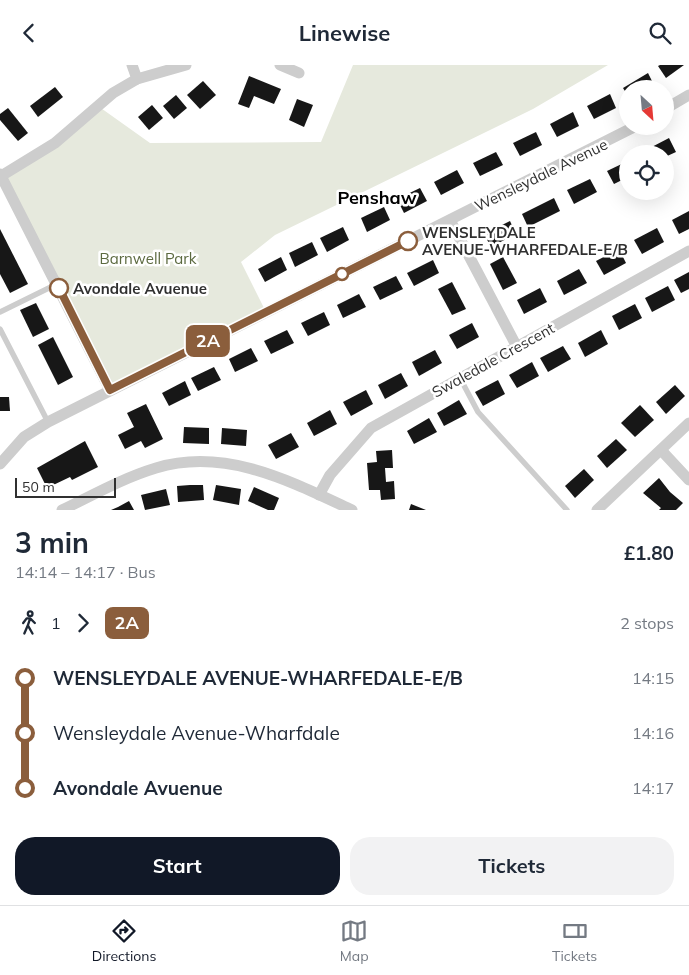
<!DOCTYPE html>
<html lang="en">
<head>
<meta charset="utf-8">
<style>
	:root { --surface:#fff; --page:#f2f2f3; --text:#1f2937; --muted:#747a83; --line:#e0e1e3; --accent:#111827 }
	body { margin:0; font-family:Mulish,sans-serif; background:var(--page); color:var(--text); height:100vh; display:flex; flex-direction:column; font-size:19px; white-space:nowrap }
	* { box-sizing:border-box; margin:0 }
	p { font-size:16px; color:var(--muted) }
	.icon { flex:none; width:28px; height:28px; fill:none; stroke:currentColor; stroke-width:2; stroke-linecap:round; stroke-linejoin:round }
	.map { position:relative; height:445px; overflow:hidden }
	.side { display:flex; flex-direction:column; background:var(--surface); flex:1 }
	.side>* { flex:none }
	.badge { padding:0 10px; border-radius:8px; font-size:18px; line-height:32px }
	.needle { width:32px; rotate:154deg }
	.buttons { position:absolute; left:619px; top:15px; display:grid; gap:10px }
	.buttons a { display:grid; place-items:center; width:55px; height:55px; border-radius:50%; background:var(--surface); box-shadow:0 5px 20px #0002; font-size:25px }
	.scale { position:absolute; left:15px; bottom:12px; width:101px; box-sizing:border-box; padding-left:5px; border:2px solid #303030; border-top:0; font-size:14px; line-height:18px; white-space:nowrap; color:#303030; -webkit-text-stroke:4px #fff; paint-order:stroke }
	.map>.badge { position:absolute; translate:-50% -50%; box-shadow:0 0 0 2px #fff }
	.legs { display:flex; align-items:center; gap:8px; height:55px; padding:0 15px; font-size:16px }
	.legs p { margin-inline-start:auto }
	.headline { display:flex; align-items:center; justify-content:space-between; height:85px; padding:0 15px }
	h1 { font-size:28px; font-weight:700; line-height:38px }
	.action { display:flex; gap:10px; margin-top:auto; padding:10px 15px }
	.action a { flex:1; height:58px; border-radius:20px; background:var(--accent); color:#fff; font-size:20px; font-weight:700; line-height:58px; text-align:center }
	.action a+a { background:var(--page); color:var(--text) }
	ul { padding:0 15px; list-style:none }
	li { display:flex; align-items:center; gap:18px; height:55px; font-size:19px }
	li i { display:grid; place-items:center; width:8px; height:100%; margin:0 6px; background:currentColor }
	li i::after { content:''; width:12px; height:12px; margin:-6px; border:4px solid; border-radius:50%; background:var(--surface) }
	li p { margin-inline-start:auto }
	li:first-child i { background:linear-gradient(#0000 50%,currentColor 0) }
	li:last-child i { background:linear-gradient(currentColor 50%,#0000 0) }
	header { display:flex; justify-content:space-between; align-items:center; height:65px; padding:0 15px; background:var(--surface); font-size:22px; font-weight:700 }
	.menu { display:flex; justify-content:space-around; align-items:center; height:70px; border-top:1px solid var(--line); background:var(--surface); font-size:14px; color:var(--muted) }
	.menu a { display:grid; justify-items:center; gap:2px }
	.menu .active { color:var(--accent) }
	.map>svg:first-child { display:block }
	.green { fill:#e6e9dd }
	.building { fill:#171717 }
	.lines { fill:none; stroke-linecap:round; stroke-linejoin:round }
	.lane { stroke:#cdcdcd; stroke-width:5.5 }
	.street { stroke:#cdcdcd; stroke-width:11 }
	.line-1-casing { stroke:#fff; stroke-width:11 }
	.line-1 { stroke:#8b5e3c; stroke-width:8 }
	.stop-1-dot { fill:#fff; stroke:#8b5e3c; stroke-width:2.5 }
	.labels { text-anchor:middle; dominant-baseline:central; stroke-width:5; stroke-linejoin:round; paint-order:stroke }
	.street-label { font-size:15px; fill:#303030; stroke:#fff }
	.stop-label { font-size:15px; font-weight:bold; fill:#303030; stroke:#fff; text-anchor:start }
	.park-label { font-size:15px; fill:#5c6a40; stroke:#fff }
	.quarter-label { font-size:18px; font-weight:bold; fill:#000; stroke:#fff }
</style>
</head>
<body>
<header><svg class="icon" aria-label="back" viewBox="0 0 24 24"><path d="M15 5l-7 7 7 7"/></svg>Linewise<svg class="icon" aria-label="search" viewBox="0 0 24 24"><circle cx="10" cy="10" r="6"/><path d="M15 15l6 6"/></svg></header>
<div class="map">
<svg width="689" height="445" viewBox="0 0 689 445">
	<rect width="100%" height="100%" fill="#fff"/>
	<polygon class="green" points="353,0 608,0 533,44 275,170 241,197 266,247 110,325 1,111 98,41 150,78 321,77"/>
	<g class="building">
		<polygon points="660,0 684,0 666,13 658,1"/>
		<polygon points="648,8 654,20 649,24 628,24 628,31 623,23"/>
		<polygon points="249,11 281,24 274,39 254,31 249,43 238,39"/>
		<polygon points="203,16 216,30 200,44 187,30"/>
		<polygon points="55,22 63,32 38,52 30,41"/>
		<polygon points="610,29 616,43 594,54 587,41"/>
		<polygon points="176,30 187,43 174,54 163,41"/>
		<polygon points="297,34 313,40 304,62 289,55"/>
		<polygon points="152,40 163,53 149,65 138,52"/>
		<polygon points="8,43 28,68 18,76 0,55 0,49"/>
		<polygon points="573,47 579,61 557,72 550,59"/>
		<polygon points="536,67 542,80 520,91 513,78"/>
		<polygon points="669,73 676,87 665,92 665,89 648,89 646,85"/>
		<polygon points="496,87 503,100 480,111 473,98"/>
		<polygon points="628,96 628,112 614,119 607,106"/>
		<polygon points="457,105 464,118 441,130 434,117"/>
		<polygon points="590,114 597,127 574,139 567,125"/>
		<polygon points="420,123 427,136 404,148 397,134"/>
		<polygon points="554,133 560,146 528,162 522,149"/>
		<polygon points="384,142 390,155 367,167 361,153"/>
		<polygon points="689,146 689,164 679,169 672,155"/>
		<polygon points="510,156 516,169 491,182 484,169"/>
		<polygon points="343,162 349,175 327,187 320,173"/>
		<polygon points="657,163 664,177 642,189 634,175"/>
		<polygon points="0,164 28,219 10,228 0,209"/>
		<polygon points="312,177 318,190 295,202 289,188"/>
		<polygon points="619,184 626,198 604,210 596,196"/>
		<polygon points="281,192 287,205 265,217 258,204"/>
		<polygon points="503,192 517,218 503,225 490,199"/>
		<polygon points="433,195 439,208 414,221 407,208"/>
		<polygon points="579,204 587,218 564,230 557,216"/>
		<polygon points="689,207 689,224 681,228 674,215"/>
		<polygon points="396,211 403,224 380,235 373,222"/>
		<polygon points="452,217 466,244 452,250 438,224"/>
		<polygon points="668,221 675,235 652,247 645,233"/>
		<polygon points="540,223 547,237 524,249 517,235"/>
		<polygon points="359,229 366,242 343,253 337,240"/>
		<polygon points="36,238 49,264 33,272 20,245"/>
		<polygon points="635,239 642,253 619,265 612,251"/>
		<polygon points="324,247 330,260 308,271 301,258"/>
		<polygon points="472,258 479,272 457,284 449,270"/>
		<polygon points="287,265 294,278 271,289 264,276"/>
		<polygon points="601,265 608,279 585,292 578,278"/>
		<polygon points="53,272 73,312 58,320 38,280"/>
		<polygon points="563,281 571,294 548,307 540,293"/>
		<polygon points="251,283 258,296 235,307 229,294"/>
		<polygon points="435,285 442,298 419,311 412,297"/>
		<polygon points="532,297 539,311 517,323 509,310"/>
		<polygon points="214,302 221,315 198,326 191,313"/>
		<polygon points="401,308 408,321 385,334 378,320"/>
		<polygon points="498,315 505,329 483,341 475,327"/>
		<polygon points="185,316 191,330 169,341 162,328"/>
		<polygon points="675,320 685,331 666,349 656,337"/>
		<polygon points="366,325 373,339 351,351 343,337"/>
		<polygon points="0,332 9,332 10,346 0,346"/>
		<polygon points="459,335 467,349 444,361 437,348"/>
		<polygon points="146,339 163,374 145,383 141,376 125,384 118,370 134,362 127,348"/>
		<polygon points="640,340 654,355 635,372 621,358"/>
		<polygon points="330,345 337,359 314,371 307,358"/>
		<polygon points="429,353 437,367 414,379 407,366"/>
		<polygon points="184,362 209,363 209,379 183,378"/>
		<polygon points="222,363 247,365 246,381 221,379"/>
		<polygon points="291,368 299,382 276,394 268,380"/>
		<polygon points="616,374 627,385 607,403 597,391"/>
		<polygon points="85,376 98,402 72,415 70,412 47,423 37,403"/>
		<polygon points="392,385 393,403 385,403 386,417 394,416 395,434 381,435 380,425 369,425 367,398 377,397 376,386"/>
		<polygon points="584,404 594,415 575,433 565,421"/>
		<polygon points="659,413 670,427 683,438 676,445 659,445 661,443 643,428"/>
		<polygon points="190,420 203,420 204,435 178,437 177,421"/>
		<polygon points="216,420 241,424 239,440 213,435"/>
		<polygon points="254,422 279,433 274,445 268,445 248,436"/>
		<polygon points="166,424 170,440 145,445 141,430"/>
		<polygon points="129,436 134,445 111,445 118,442"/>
		<polygon points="411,439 426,445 409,445"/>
	</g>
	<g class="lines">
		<g class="lane">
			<polyline points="0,247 57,219"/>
			<polyline points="0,264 48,357"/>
			<polyline points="460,313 478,347 567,445"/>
		</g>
		<g class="street">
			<polyline points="132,0 137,14"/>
			<polyline points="280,0 299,8"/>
			<polyline points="665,44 689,30"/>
			<polyline points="0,109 110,325"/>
			<polyline points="1,111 55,78 113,28 137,14 186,0"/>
			<polyline points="450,155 517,282"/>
			<polyline points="661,385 689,415"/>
			<polyline points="0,399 24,372 48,357 636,61"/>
			<polyline points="319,430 330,410 371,363 689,186"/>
			<path d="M62,445C93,430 123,413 156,403C225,382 290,416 352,445"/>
			<polyline points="597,445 689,358"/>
		</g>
	</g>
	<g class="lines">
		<defs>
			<polyline id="line-1" points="59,223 110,325 408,176"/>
		</defs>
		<use href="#line-1" class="line-1-casing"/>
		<use href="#line-1" class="line-1"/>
	</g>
	<g class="stop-1-dot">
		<circle cx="408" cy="176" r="9"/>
		<circle cx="342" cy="209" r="6"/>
		<circle cx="59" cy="223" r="9"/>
	</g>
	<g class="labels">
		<g class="street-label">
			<text transform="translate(541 110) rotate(-26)">Wensleydale Avenue</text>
			<text transform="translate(493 295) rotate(-29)">Swaledale Crescent</text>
		</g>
		<g class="stop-label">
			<text x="422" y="167">WENSLEYDALE<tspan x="422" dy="17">AVENUE-WHARFEDALE-E/B</tspan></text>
			<text x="73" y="223">Avondale Avuenue</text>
		</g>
		<g class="park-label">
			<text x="148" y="193">Barnwell Park</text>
		</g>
		<g class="quarter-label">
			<text x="377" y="132">Penshaw</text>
		</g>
	</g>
</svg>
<div class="buttons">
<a><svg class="needle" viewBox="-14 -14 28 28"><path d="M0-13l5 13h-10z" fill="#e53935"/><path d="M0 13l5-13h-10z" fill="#747a83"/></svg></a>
<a><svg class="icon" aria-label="locate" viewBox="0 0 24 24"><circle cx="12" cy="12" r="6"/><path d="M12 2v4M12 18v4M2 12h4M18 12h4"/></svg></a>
</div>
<div class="scale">50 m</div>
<b class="badge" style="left:208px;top:276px;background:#8b5e3c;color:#fff">2A</b>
</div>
<section class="side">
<div class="headline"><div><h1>3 min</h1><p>14:14 – 14:17 · Bus</p></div><b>£1.80</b></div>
<div class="legs"><svg class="icon" aria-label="walk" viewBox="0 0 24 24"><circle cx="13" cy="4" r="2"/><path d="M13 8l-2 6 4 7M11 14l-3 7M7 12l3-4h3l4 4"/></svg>1<svg class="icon" aria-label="forward" viewBox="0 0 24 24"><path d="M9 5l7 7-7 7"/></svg><b class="badge" style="background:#8b5e3c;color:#fff">2A</b><p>2 stops</p></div>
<ul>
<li><i style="color:#8b5e3c"></i><b>WENSLEYDALE AVENUE-WHARFEDALE-E/B</b><p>14:15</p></li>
<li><i style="color:#8b5e3c"></i><span>Wensleydale Avenue-Wharfdale</span><p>14:16</p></li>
<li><i style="color:#8b5e3c"></i><b>Avondale Avuenue</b><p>14:17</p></li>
</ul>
<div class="action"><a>Start</a><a>Tickets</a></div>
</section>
<nav class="menu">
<a class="active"><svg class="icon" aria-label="directions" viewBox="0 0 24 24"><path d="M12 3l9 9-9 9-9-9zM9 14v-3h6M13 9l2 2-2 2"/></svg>Directions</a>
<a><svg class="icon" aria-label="map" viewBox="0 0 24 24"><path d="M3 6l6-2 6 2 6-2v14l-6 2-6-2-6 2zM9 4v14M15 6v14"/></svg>Map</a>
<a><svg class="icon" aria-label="tickets" viewBox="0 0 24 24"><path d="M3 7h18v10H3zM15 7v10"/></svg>Tickets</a>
</nav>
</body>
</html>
